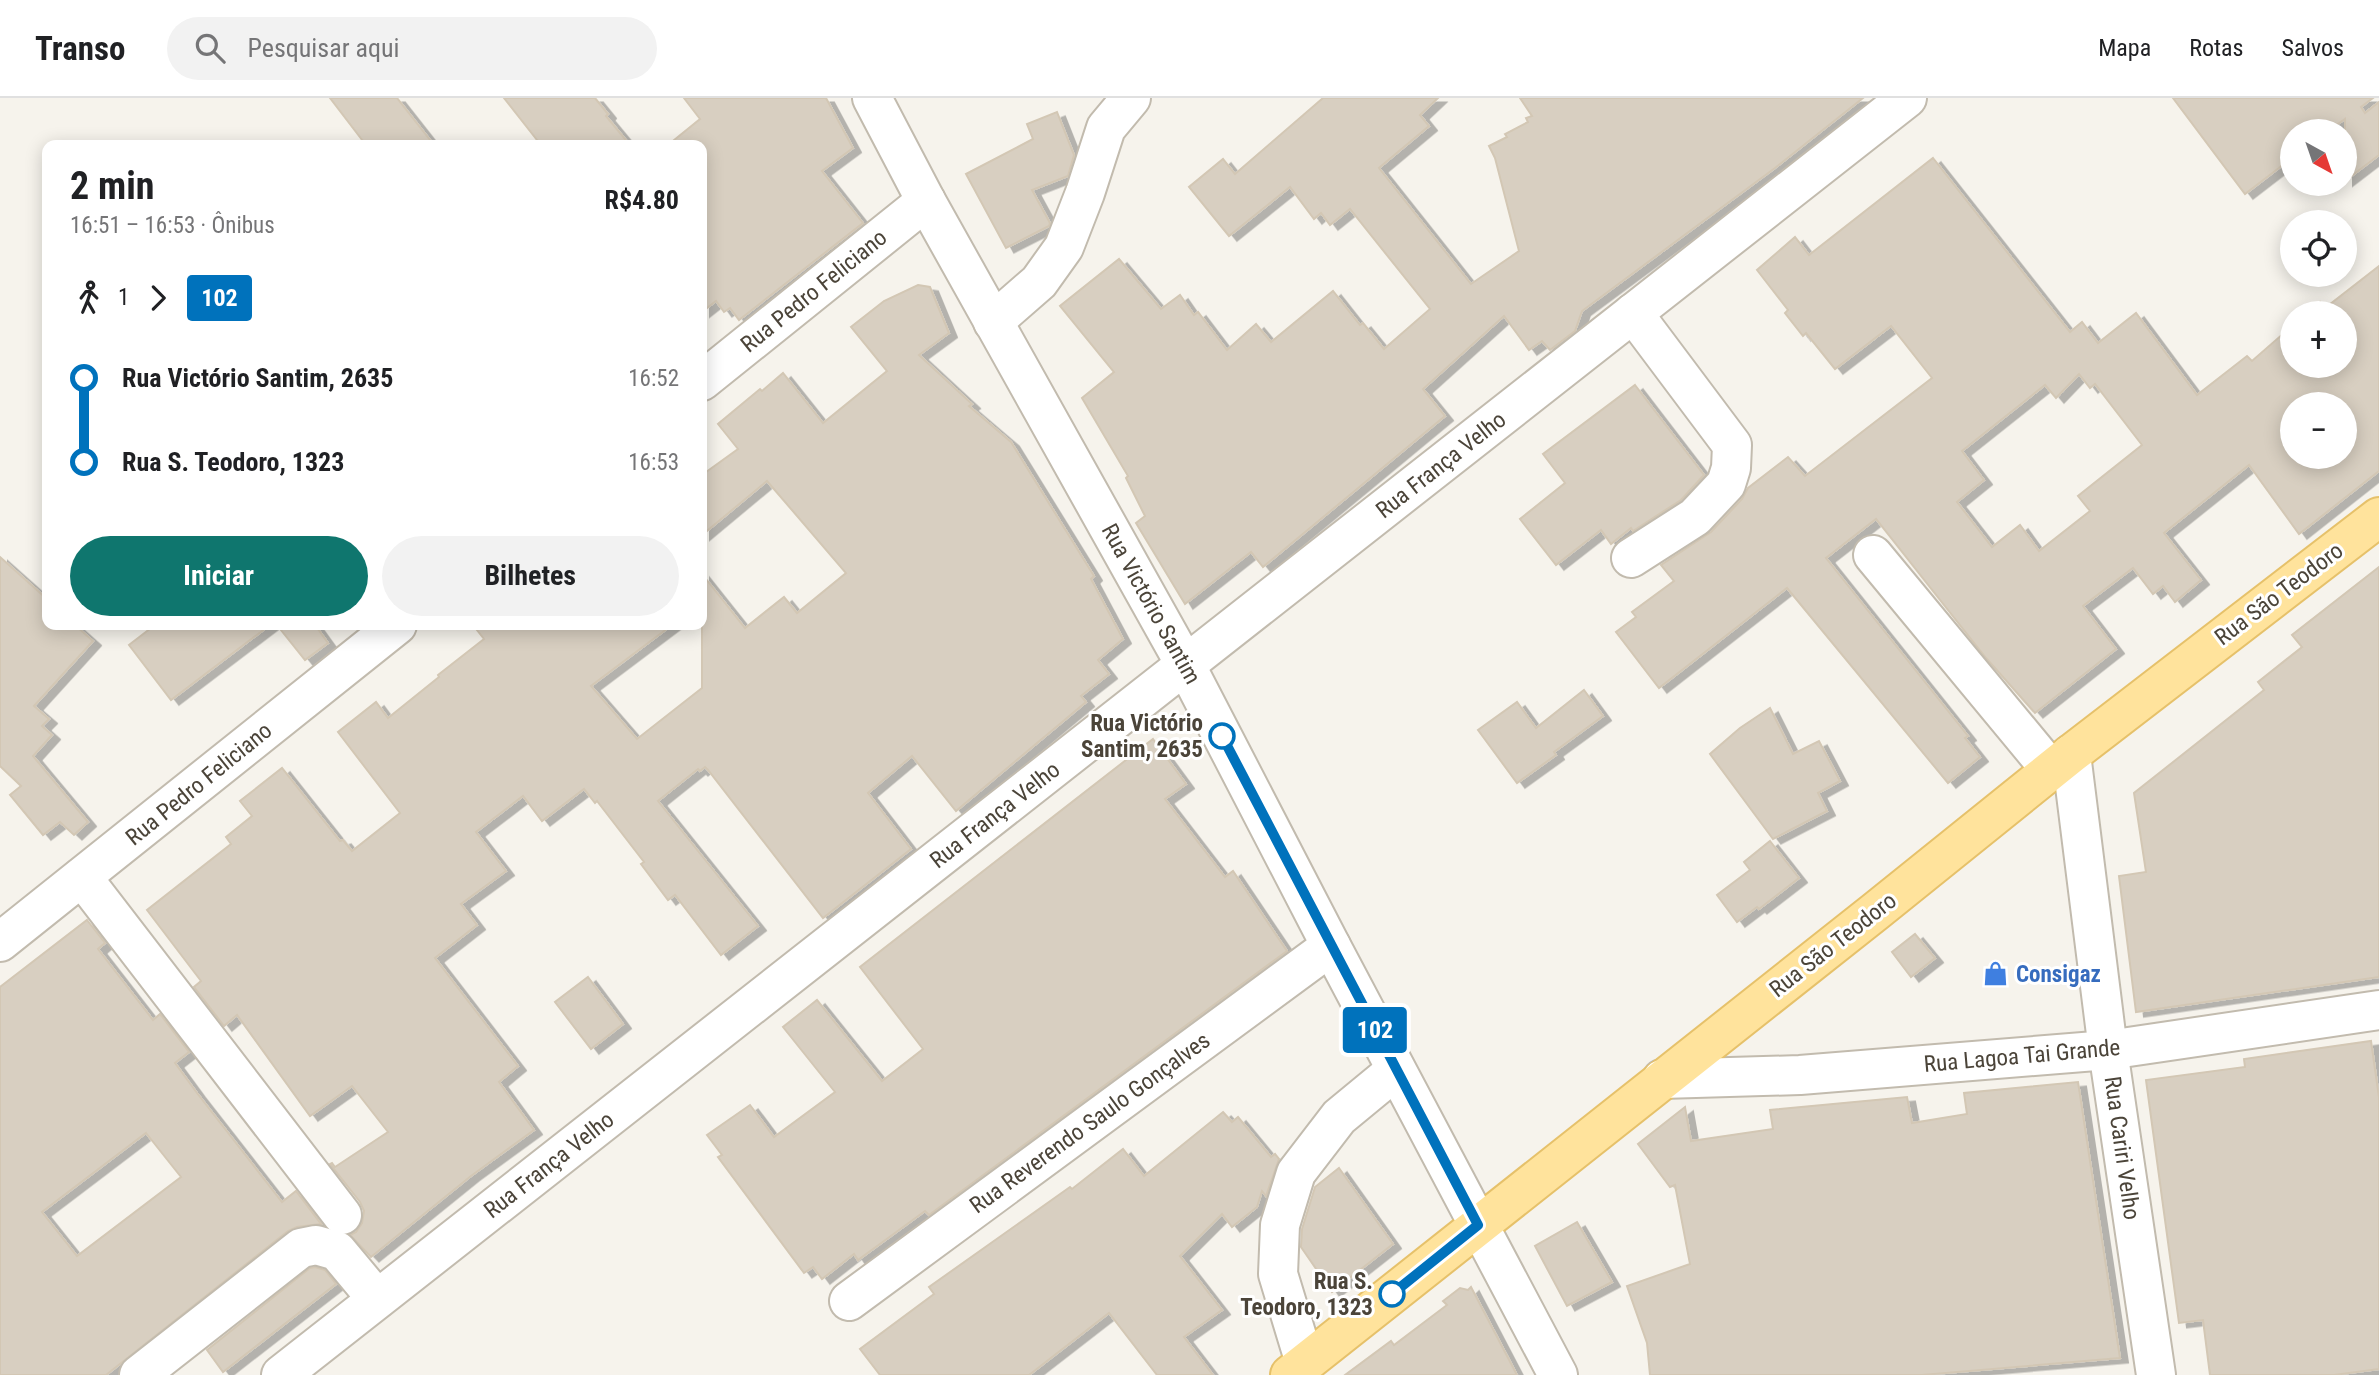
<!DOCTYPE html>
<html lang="pt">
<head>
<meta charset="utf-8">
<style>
	:root { --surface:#fff; --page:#f2f2f2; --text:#202124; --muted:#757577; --line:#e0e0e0; --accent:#0f766e }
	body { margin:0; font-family:"Roboto Condensed",sans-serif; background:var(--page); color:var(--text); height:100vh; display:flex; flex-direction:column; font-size:26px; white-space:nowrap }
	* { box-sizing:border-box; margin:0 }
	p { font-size:23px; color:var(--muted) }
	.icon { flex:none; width:38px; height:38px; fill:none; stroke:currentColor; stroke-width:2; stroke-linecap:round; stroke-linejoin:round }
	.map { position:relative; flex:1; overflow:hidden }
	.details { position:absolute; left:42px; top:42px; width:665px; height:490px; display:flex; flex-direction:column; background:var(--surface); border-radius:14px; box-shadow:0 4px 18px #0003 }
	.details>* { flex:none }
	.badge { padding:0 14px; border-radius:5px; font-size:24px; line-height:46px }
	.needle { width:46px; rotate:140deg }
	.buttons { position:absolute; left:2280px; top:21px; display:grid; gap:14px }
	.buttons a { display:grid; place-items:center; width:77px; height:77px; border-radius:50%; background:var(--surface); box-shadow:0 4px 18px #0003; font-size:35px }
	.map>.badge { position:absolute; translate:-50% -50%; box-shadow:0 0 0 4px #fff }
	.legs { display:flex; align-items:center; gap:10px; height:77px; padding:0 28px; font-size:23px }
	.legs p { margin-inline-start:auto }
	.headline { display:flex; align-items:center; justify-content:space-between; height:119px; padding:0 28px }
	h1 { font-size:38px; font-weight:700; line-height:52px }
	.button { display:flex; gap:14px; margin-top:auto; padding:14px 28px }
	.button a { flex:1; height:80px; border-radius:42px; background:var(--accent); color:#fff; font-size:28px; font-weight:700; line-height:80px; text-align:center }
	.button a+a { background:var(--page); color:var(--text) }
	ul { padding:0 28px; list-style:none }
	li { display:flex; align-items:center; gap:24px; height:84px; font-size:26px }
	li i { display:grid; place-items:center; width:10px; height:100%; margin:0 9px; background:currentColor }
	li i::after { content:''; width:18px; height:18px; margin:-9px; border:5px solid; border-radius:50%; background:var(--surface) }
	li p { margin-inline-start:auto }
	li:first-child i { background:linear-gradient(#0000 50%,currentColor 0) }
	li:last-child i { background:linear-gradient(currentColor 50%,#0000 0) }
	header { display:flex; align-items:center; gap:42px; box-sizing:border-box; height:98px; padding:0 35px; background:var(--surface); border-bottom:2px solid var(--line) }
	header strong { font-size:33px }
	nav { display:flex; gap:38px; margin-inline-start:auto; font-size:24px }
	.search { width:490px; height:63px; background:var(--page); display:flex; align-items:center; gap:18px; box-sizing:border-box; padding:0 24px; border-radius:38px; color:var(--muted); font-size:26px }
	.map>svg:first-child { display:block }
	.building { fill:#d8cfc1; stroke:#d3c7b4; stroke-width:2; fill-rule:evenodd; filter:url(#shadow) }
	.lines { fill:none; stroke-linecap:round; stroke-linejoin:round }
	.minor-casing { stroke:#c2bbae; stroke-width:42 }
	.major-casing { stroke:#e6c16a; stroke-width:42 }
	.minor { stroke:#fff; stroke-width:38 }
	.major { stroke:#ffe39c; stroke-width:38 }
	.line-1-casing { stroke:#fff; stroke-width:16 }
	.line-1 { stroke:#0072bc; stroke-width:10 }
	.stop-1-dot { fill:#fff; stroke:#0072bc; stroke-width:3.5 }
	.labels { text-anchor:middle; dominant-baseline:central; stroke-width:6; stroke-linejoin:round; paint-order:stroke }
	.street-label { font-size:23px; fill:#4b4439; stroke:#fff }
	.stop-label { font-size:23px; font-weight:bold; fill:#4b4439; stroke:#fff; text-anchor:end }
	.shop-label { font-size:23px; font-weight:bold; fill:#366cbe; stroke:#fff; text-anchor:start }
</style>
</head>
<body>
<header>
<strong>Transo</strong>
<div class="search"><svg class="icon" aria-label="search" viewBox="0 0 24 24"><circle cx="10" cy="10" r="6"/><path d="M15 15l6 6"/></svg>Pesquisar aqui</div>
<nav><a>Mapa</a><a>Rotas</a><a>Salvos</a></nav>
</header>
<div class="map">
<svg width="2379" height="1277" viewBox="0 0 2379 1277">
	<defs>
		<filter id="shadow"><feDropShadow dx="8" dy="4.5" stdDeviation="0" flood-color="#0004"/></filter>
	</defs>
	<rect width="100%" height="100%" fill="#f6f3ec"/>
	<g class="building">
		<polygon points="330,0 397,0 434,47 366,47"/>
		<polygon points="504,0 595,0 608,16 606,18 630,47 541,47"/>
		<polygon points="684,0 826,0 853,50 822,73 863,125 739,222 730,210 724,214 716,203 702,214 702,47 668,47 700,21"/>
		<polygon points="1323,0 1438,0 1420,17 1429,28 1379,70 1471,186 1519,153 1495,60 1489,48 1507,39 1505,36 1528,24 1526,20 1532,18 1520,0 1863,0 1775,70 1582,213 1575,233 1550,252 1542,243 1529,252 1504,218 1423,291 1445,318 1263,469 1251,454 1185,506 1136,425 1145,418 1126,380 1128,378 1082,300 1114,274 1060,208 1119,161 1161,211 1180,197 1194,217 1198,214 1227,252 1256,226 1271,244 1333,193 1360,227 1363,225 1384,251 1430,211 1350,111 1330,127 1321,115 1314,121 1290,89 1229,138 1189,89 1223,61 1235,76"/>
		<polygon points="2173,0 2373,0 2361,9 2365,15 2379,4 2379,57 2345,83 2345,21 2328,33 2292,33 2292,60 2245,96"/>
		<polygon points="1057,14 1074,57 1068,78 1032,92 1050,125 1049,128 1006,150 966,76 1033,41 1027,26"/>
		<path d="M1933,60L2070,234L2082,224L2098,245L2136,215L2197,297L2247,258L2252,263L2292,228V268H2345V215H2307L2320,204L2325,210L2379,168V373L2299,436L2249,367L2164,435L2201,482L2175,504L2163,488L2153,496L2133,470L2083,508L2116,551L2035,615L1986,560L1876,421L1826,460L1968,638L1965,640L1980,659L1948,685L1787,490L1659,590L1616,534L1636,519L1632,514L1674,483L1661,467L1711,434L1742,401L1748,390L1788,359L1805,378L1932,280L1891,228L1835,271L1806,235L1803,238L1785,215L1788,212L1757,172L1795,139L1809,157ZM2079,276L2090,290L2095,286L2142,347L2078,398L2090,413L2039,453L2020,427L1992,449L1957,404L1984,382L1962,353L2045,287L2056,300ZM2292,306H2345V359H2292Z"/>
		<polygon points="918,187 930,189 949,235 919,257 972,306 969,308 1011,344 1094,478 1091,481 1123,541 1098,562 1109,576 1081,598 1086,604 956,713 912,658 868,695 911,751 823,820 708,672 705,669 700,673 698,671 658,703 758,828 721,857 675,797 668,802 641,766 644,764 597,703 595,705 584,691 542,723 523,698 476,734 506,773 461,806 477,827 435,860 518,968 499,984 534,1032 471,1078 371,1159 350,1137 356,1134 362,1125 364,1113 360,1104 330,1066 332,1065 335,1069 388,1034 352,988 310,1018 237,917 224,928 194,889 201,883 147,812 231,746 226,739 252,718 240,703 282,670 340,743 343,742 352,753 400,715 338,634 376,604 388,620 439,579 438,577 484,541 473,527 672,527 591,588 637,641 702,590 702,476 745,530 784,499 797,515 846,475 767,383 702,437 702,377 738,351 718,326 760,291 762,293 783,275 823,325 887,273 851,229 884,203"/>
		<polygon points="1635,287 1704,377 1681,402 1633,433 1631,430 1611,446 1601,432 1556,467 1520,421 1565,385 1543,356"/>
		<polygon points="0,459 47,501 47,527 75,527 93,543 34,608 49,621 42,628 52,637 33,658 88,724 74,737 60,724 43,737 10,697 21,688 0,668"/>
		<polygon points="2379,469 2379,879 2136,914 2119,778 2146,774 2134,695 2264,592 2258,584 2302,549 2292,537"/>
		<polygon points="155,527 270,527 171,602 129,547"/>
		<polygon points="277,527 315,527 328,545 305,562"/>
		<polygon points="1584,592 1603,618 1554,654 1556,657 1517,685 1478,632 1517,604 1536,630"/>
		<polygon points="1770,610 1793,656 1819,643 1840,683 1818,695 1827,713 1773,741 1710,656 1740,630"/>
		<polygon points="1153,641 1186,686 1165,701 1225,779 1233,773 1287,853 929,1117 925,1113 858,1162 854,1156 822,1181 813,1169 804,1175 718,1059 722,1057 707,1037 750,1007 774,1039 835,994 783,929 817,902 882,983 923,951 860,869"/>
		<polygon points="1770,743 1799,780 1759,811 1757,809 1737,824 1717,797 1750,772 1744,764"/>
		<path d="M87,822L105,845L98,851L153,922L160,916L189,954L175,965L197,995L282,1104L296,1093L321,1126L297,1129L288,1133L106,1277H0V889ZM146,1035L181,1079L77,1158L42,1114Z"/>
		<polygon points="1915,836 1935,860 1911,879 1892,854"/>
		<polygon points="588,879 623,926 591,951 555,904"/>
		<polygon points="2371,943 2379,999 2379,1271 2334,1277 2210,1277 2203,1222 2179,1225 2146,982 2245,969 2244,961"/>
		<polygon points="2078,984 2120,1260 1922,1277 1650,1277 1647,1245 1627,1188 1690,1166 1675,1087 1670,1089 1638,1046 1685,1009 1691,1043 1773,1031 1770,1012 1907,999 1912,1025 1967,1016 1964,995"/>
		<polygon points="1223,1014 1232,1024 1238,1019 1271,1059 1275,1056 1279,1061 1266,1098 1262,1093 1257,1109 1232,1129 1222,1116 1180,1158 1222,1212 1184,1239 1213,1277 1157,1277 1109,1215 1029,1277 880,1277 860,1251 934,1196 929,1189 1070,1089 1072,1091 1123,1051 1144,1078"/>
		<polygon points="1339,1070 1393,1146 1332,1194 1301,1149 1302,1131 1315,1089"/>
		<polygon points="1577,1124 1612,1184 1567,1208 1535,1148"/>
		<polygon points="315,1169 325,1172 336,1186 223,1274 207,1252 310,1170"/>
		<polygon points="1471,1189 1517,1277 1345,1277 1391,1243 1394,1247 1447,1207 1443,1203 1460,1190 1468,1192"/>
	</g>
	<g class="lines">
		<defs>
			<g id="minor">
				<polyline points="872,0 926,103 1186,568 1331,848 1558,1277"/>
				<polyline points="993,224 1039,184 1064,149 1085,95 1106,30 1131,0"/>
				<polyline points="702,283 926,103"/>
				<polyline points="1873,457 2051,672"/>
				<polyline points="1631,460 1695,419 1726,386 1731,370 1732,347 1633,215"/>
				<polyline points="2071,656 2108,952 2156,1277"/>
				<polyline points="82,779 342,1117"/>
				<polyline points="0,844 397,527"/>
				<polyline points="1662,981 1800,977 2108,952 2379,912"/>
				<polyline points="849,1203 1331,848"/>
				<polyline points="1305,1265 1278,1176 1280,1127 1296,1075 1339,1019 1396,972"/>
				<polyline points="139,1277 301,1150 316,1147 337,1153 377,1201"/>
				<polyline points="281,1277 1907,0"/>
			</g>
			<polyline id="major" points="1290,1277 1876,813 2071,656 2379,419"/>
		</defs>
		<use href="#minor" class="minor-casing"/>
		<use href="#major" class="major-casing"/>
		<use href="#minor" class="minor"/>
		<use href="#major" class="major"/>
	</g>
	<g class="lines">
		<defs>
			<polyline id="line-1" points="1222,638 1478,1127 1392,1196"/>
		</defs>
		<use href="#line-1" class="line-1-casing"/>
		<use href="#line-1" class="line-1"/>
	</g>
	<defs>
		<symbol id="shop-bare" viewBox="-9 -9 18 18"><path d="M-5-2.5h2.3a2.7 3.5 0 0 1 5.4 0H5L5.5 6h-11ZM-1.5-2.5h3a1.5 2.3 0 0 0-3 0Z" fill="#3f7fe0" stroke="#fff" stroke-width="2.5" paint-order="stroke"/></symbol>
	</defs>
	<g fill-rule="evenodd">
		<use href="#shop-bare" x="1978" y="858" width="35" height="35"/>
	</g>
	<g class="stop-1-dot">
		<circle cx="1222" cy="638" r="12"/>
		<circle cx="1392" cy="1196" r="12"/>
	</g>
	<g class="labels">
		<g class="street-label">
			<text transform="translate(814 193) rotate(-39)">Rua Pedro Feliciano</text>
			<text transform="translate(1441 367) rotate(-38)">Rua França Velho</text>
			<text transform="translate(2279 496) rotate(-37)">Rua São Teodoro</text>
			<text transform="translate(1151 506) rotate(61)">Rua Victório Santim</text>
			<text transform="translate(199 686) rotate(-39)">Rua Pedro Feliciano</text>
			<text transform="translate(995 717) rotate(-38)">Rua França Velho</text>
			<text transform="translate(1833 847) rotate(-38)">Rua São Teodoro</text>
			<text transform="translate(2022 958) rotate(-5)">Rua Lagoa Tai Grande</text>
			<text transform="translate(1090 1025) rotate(-36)">Rua Reverendo Saulo Gonçalves</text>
			<text transform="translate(2122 1050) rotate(82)">Rua Cariri Velho</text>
			<text transform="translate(549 1067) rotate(-38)">Rua França Velho</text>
		</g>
		<g class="stop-label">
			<text x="1203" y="625">Rua Victório<tspan x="1203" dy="26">Santim, 2635</tspan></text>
			<text x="1373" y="1183">Rua S.<tspan x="1373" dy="26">Teodoro, 1323</tspan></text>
		</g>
		<g class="shop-label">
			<text x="2016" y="876">Consigaz</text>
		</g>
	</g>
</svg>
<div class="buttons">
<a><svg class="needle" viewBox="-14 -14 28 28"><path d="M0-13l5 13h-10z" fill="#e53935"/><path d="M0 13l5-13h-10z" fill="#757577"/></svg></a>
<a><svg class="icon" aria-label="locate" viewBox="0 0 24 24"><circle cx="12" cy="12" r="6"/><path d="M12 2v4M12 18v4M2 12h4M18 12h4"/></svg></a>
<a>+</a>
<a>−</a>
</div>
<b class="badge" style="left:1375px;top:932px;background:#0072bc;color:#fff">102</b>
<section class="details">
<div class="headline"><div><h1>2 min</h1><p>16:51 – 16:53 · Ônibus</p></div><b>R$4.80</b></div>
<div class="legs"><svg class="icon" aria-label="walk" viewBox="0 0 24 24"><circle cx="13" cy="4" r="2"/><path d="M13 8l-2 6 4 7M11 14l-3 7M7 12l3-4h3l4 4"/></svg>1<svg class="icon" aria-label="forward" viewBox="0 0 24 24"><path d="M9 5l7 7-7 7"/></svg><b class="badge" style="background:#0072bc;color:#fff">102</b></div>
<ul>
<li><i style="color:#0072bc"></i><b>Rua Victório Santim, 2635</b><p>16:52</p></li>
<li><i style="color:#0072bc"></i><b>Rua S. Teodoro, 1323</b><p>16:53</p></li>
</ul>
<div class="button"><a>Iniciar</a><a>Bilhetes</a></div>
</section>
</div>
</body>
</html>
